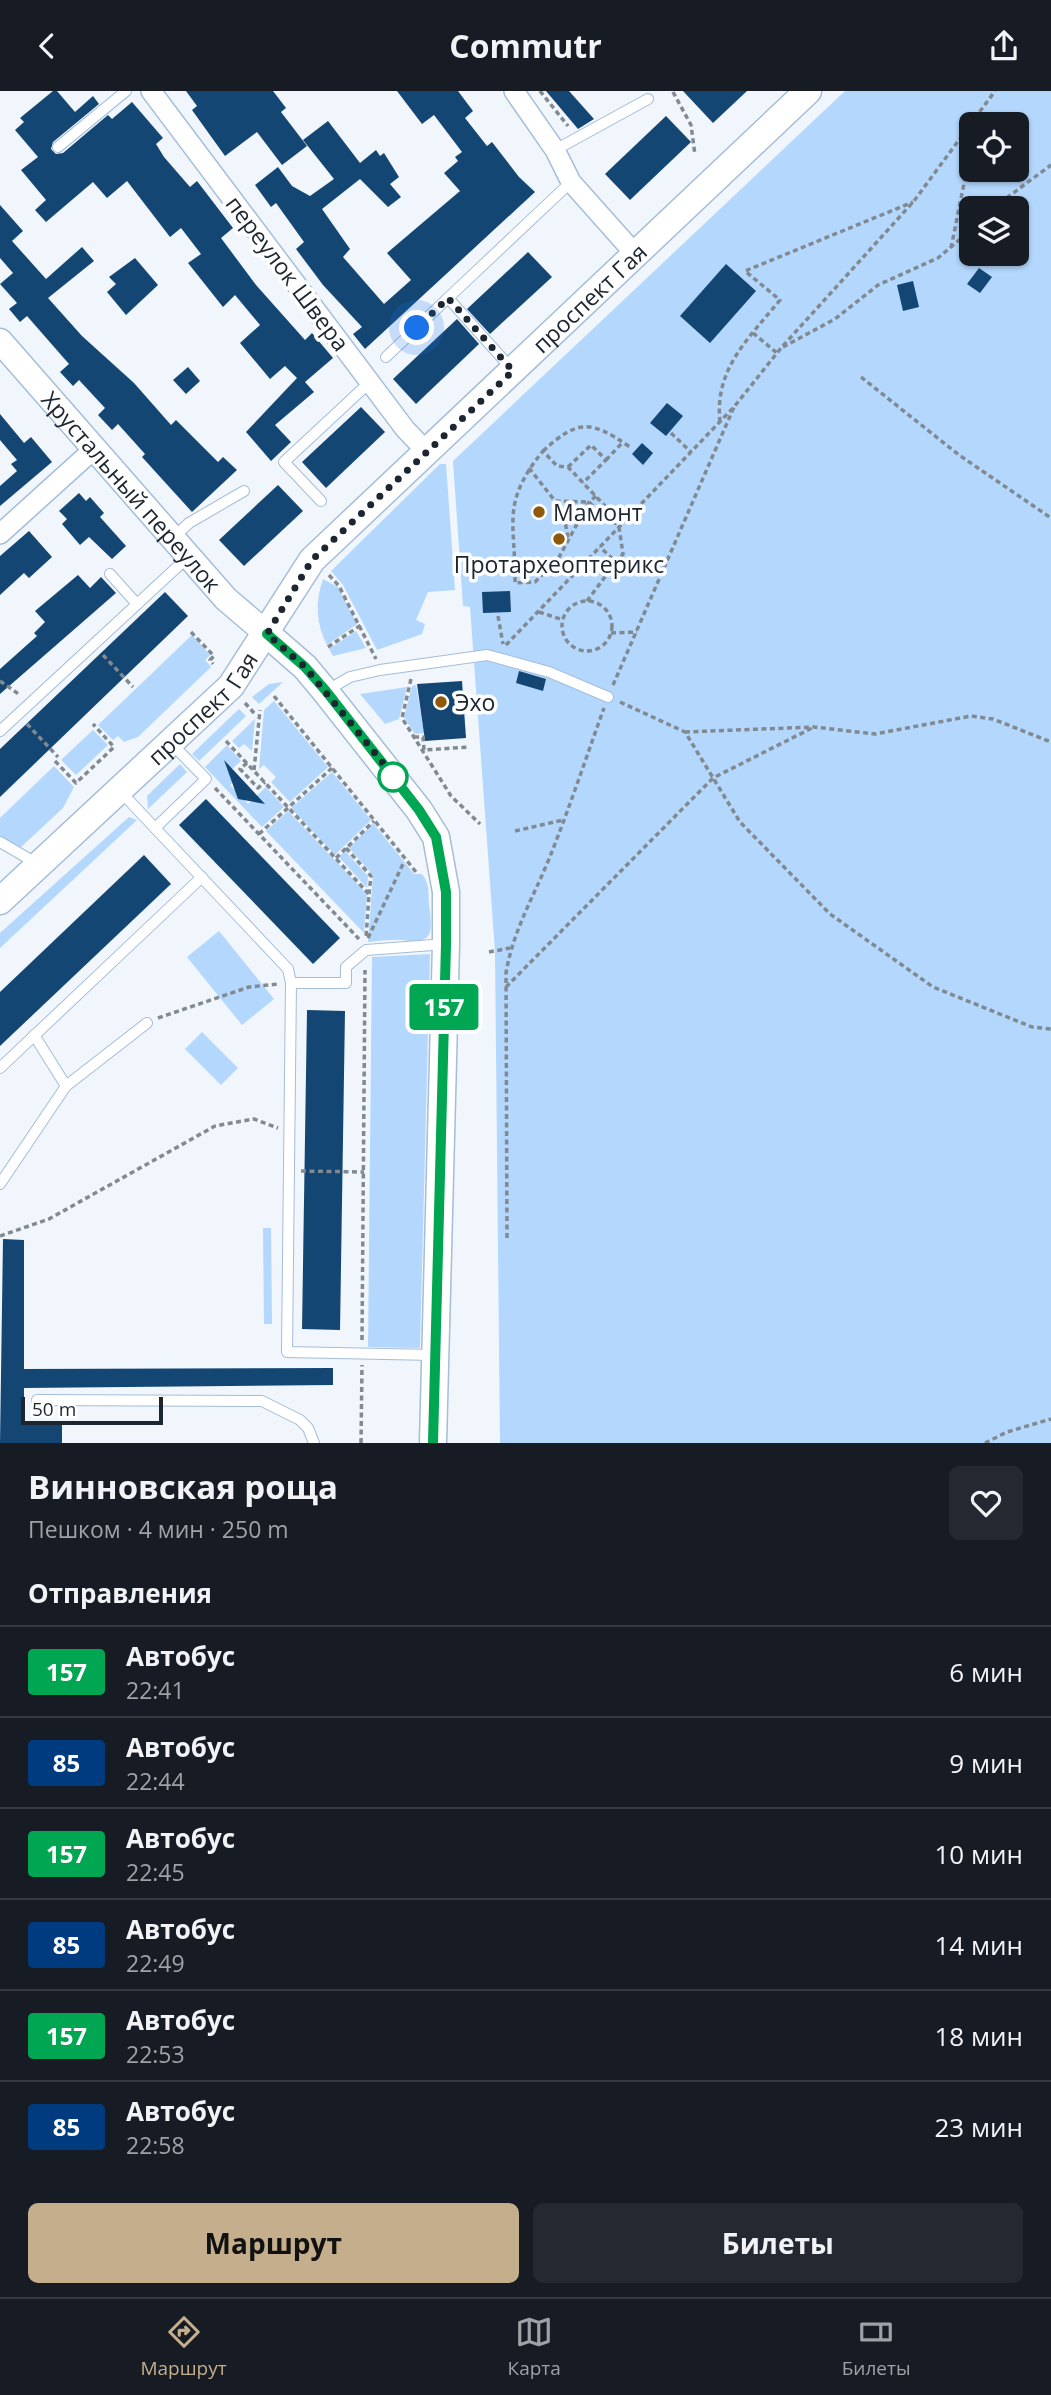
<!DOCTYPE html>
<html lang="ru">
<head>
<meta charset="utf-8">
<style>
	:root { --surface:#171b24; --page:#242831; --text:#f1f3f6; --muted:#9ea1a6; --line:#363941; --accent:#c4ae8b }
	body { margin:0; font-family:"Open Sans",sans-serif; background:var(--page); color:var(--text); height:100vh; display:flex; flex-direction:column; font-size:26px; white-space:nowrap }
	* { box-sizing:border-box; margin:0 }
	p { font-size:23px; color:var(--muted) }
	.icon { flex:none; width:38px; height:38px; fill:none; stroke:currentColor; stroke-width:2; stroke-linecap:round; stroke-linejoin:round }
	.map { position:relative; height:1352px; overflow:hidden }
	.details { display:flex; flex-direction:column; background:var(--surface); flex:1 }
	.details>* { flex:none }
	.badge { padding:0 14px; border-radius:5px; font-size:24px; line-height:46px }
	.controls { position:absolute; left:959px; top:21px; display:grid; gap:14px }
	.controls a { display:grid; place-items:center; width:70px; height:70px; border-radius:10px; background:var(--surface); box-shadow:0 2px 5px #0004; font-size:35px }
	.scale { position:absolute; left:21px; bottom:18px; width:142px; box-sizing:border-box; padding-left:7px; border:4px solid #1c2630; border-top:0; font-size:19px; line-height:24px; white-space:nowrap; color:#1c2630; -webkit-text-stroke:5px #fff; paint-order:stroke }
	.you { position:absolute; width:35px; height:35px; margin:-18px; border:5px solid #fff; border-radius:50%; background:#1a73e8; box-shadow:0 0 0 10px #1a73e833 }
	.map>.badge { position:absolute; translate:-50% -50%; box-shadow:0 0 0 4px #fff }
	h2 { padding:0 28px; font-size:26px; line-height:63px }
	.round { display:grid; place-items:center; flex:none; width:74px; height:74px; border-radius:10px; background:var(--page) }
	.headline { display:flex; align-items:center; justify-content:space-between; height:119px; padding:0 28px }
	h1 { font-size:33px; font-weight:700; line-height:52px }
	.primary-button { display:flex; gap:14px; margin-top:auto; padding:14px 28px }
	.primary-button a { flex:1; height:80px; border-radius:10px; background:var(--accent); color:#111; font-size:28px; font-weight:700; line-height:80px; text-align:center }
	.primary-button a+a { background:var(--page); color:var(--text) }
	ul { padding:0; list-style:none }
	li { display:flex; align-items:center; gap:21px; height:91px; padding:0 28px; border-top:2px solid var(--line) }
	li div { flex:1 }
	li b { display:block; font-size:26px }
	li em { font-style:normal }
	li .badge { min-width:77px; font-weight:700; text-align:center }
	header { display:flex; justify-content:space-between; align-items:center; height:91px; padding:0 28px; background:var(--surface); font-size:32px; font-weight:700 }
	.tab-bar { display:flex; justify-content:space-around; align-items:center; height:98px; border-top:2px solid var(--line); background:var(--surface); font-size:19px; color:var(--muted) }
	.tab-bar a { display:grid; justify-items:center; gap:4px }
	.tab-bar .active { color:var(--accent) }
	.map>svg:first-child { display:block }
	.green { fill:#b3d7fd; fill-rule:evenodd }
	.building { fill:#144673 }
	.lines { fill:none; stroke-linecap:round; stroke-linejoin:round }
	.service-casing { stroke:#a4bdd9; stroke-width:12 }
	.minor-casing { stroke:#a4bdd9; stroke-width:22 }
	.tertiary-casing { stroke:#a4bdd9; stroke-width:27 }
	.secondary-casing { stroke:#a4bdd9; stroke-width:29 }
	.path { stroke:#818991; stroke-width:3.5; stroke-dasharray:5 3.5; stroke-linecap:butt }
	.service { stroke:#fff; stroke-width:10 }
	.minor { stroke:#fff; stroke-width:19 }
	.tertiary { stroke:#fff; stroke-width:24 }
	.secondary { stroke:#fff; stroke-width:26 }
	.line-casing { stroke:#fff; stroke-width:16 }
	.line { stroke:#00a651; stroke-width:10 }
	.walk { stroke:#1c2630; stroke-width:7; stroke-dasharray:0 12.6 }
	.poi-dot { fill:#8e5a09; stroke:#fff; stroke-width:2.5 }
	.stop-dot { fill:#fff; stroke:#00a651; stroke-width:3.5 }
	.labels { text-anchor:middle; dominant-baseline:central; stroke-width:7; stroke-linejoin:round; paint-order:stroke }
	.street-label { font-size:23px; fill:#1c2630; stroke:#fff }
	.poi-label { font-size:23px; fill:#1c2630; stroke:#fff; text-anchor:start }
</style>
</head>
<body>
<header><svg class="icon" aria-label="back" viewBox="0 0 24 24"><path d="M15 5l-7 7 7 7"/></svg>Commutr<svg class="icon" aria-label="share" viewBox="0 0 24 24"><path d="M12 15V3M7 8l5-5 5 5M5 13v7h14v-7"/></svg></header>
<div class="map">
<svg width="1051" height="1352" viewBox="0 0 1051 1352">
	<rect width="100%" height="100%" fill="#f0f6fc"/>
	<g class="green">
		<path d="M845,0H1051V1352H500L495,860L470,516L463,515L453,370ZM971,33H1017V79H971ZM971,117H1017V163H971Z"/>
		<polygon points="440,373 446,373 455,499 428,501 416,529 425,533 422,543 377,559 343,494 331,480"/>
		<path d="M323,488L338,496L357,533L327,554C316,533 315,511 323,488Z"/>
		<polygon points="356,540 366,557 333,565 329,558"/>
		<polygon points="192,544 210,564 205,569 211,576 138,646 124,651 118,645 113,649 98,634"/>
		<polygon points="283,591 259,613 252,606 269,593"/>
		<polygon points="416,594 424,642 415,643 404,626 412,595"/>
		<polygon points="407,596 399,628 385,633 360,603"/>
		<polygon points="274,610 328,676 290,711 271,691 276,686 264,674 259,678 264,619"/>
		<polygon points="239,618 246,625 199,670 192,663"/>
		<polygon points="255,628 252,660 244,653 239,657 232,650"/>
		<polygon points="93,639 108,654 76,684 61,669"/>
		<polygon points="227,654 241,670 231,679 237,687 230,694 248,713 266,696 284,716 262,736 205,676"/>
		<polygon points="180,673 187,681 148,718 147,705"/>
		<polygon points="54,675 74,696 63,717 20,757 0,745 0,727"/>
		<polygon points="332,681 371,729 335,764 291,717"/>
		<polygon points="288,720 367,803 364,842 266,740"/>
		<polygon points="129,726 137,729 0,857 0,842"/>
		<path d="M373,732L414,783H422C430,793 428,802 429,814C433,842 433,854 402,849C391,848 379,850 368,851L373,784L349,757Z"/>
		<polygon points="345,760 368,785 367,797 339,766"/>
		<polygon points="219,840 274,908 242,934 187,866"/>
		<polygon points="430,863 420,1257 368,1256 372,866"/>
		<polygon points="202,941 238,977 221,994 185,958"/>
		<polygon points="263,1137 271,1137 272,1233 264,1233"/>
	</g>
	<g class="building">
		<polygon points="53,0 57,0 75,21 93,5 99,13 53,51 51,58 56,63 63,62 108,24 112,28 132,11 163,47 156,53 164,66 190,96 197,90 233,137 221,147 256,194 305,249 312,242 333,267 305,291 314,301 275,334 291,351 271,370 246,341 297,287 285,275 270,288 240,252 260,234 235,204 223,216 188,172 201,163 181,137 170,146 127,90 107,107 93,91 46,131 35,119 46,109 21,79 38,66 15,39 24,31 20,27"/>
		<polygon points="186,0 273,0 286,17 281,21 307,55 282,74 257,41 225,65 192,19 197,15"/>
		<polygon points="397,0 458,0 473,20 465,27 487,55 492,51 519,86 535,101 365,258 353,243 362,236 323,194 296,158 304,151 276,112 271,116 255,94 278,76 292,95 310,105 334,88 303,49 328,30 360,72 376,59 380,65 384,62 399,86 390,93 401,106 388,116 360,88 322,118 350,158 343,166 384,213 411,189 387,162 460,100 444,82 458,70 455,66 462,61 434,24 422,33"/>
		<polygon points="546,0 569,0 594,28 578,38"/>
		<polygon points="683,0 747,0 713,32"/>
		<polygon points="666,25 691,51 630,109 605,83"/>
		<polygon points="0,114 23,140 12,150 46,188 82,156 94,170 48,207 82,245 134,292 171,334 176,329 218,371 223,366 237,379 192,421 142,366 145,363 118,333 112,339 98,324 105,317 79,289 73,295 60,281 69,273 27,225 20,231 9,218 17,212 0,193 13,182 0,167"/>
		<polygon points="528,161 552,186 490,243 467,218"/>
		<polygon points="135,167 158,194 126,224 107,201 116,193 109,186"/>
		<polygon points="726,173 756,200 710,252 680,225"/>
		<polygon points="979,177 992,186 980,202 967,193"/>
		<polygon points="913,190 919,216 903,220 897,194"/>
		<polygon points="457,228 479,253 416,313 393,288"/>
		<polygon points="188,276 200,290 186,303 173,289"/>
		<polygon points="667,312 683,325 666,345 650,332"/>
		<polygon points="361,316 385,341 326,397 302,371"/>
		<polygon points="0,323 24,352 31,346 52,371 0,415 0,395 17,380 11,373 17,369 0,349"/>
		<polygon points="642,352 653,362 643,374 632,363"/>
		<polygon points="278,394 303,420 244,475 219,449"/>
		<polygon points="79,402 86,410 90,406 104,422 100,426 126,455 112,468 89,446 80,454 62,433 67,428 59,420"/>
		<polygon points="29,440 52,466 29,487 24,482 0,504 0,465"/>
		<polygon points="78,484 90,497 101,486 116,502 0,603 0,578 37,545 34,542 45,531 35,520"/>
		<polygon points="510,500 511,521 483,522 482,501"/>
		<polygon points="165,501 188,525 0,706 0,658"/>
		<polygon points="519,580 546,588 543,600 516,592"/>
		<polygon points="462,590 466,647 425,650 417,593"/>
		<polygon points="224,669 265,713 238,708"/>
		<polygon points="206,708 340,847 313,873 179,734"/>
		<polygon points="144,764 171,793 0,955 0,901"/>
		<polygon points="307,919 345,920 340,1239 302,1238"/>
		<polygon points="3,1148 24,1149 24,1278 333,1277 333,1294 24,1297 24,1331 62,1332 62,1352 0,1352"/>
	</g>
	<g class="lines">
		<defs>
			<g id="service">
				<polyline points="58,56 126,0"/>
				<polyline points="555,59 648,8"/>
				<polyline points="386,266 448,207"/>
				<polyline points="511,277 448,207 571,91"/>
				<polyline points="321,410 284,371 370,291"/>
				<polyline points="173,447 189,432 244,400"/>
				<polyline points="110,483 137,513"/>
				<polyline points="326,600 350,586 380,579 487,564 549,581 608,606"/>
				<polyline points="0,640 188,466"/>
				<polyline points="120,700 288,878 291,892"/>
				<polyline points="155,737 206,688 172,653"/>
				<polyline points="0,751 36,772"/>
				<polyline points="34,944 66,995"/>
				<polyline points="0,977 202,786"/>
				<polyline points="0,1093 66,995 147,932"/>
				<polyline points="434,1264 287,1261 291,892 346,892 346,876 366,859 446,853"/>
				<polyline points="37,1309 262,1310 300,1329 308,1337 314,1352"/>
			</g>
			<g id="minor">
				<polyline points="151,0 405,338 427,361"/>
				<polyline points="514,0 555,59 571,91 636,164"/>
				<polyline points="0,443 94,358"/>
			</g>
			<g id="tertiary">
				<path id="s1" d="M0,250L226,508L267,543"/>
			</g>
			<g id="secondary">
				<polyline points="267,543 305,576 325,600 419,719 436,746 446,801 446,853 433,1352"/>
				<path id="s2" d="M0,810L231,595L312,469L808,0"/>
			</g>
		</defs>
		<use href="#service" class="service-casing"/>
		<use href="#minor" class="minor-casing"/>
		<use href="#tertiary" class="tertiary-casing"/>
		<use href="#secondary" class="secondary-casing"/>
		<g class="path">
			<polyline points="540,0 568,35"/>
			<polyline points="673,1 691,34 695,64"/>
			<polyline points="993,117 1051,74"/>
			<polyline points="951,157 971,58"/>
			<polyline points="753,242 777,262"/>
			<polyline points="783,256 835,228 878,194 938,167 971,139"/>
			<polyline points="861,286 959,364 1051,427"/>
			<path d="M720,331C714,278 749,247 780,209L745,180L913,111"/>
			<polyline points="671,342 691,361"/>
			<path d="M543,360C578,328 591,329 630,356"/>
			<polyline points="606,369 623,351"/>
			<polyline points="568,376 591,354 606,369 583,392"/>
			<polyline points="529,377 555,410 589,411 599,421 602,418 619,436 623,463 616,471 600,456"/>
			<path d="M596,405L589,411L558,468L535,491L515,492C516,432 500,413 543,360L557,375L568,376L605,415L602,418"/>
			<polyline points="555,410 565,430 568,447"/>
			<polyline points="329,484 339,495 376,568"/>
			<circle cx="587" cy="535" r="25"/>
			<polyline points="587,510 616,471"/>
			<polyline points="539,521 563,529"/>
			<polyline points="498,525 503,553"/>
			<polyline points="191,541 214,565 210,569 213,573"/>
			<polyline points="611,542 637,541"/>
			<polyline points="506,554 734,316 781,257 914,110 995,0"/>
			<polyline points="328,556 361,534"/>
			<polyline points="103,564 133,596"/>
			<polyline points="411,588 402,627 451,705 480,733"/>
			<polyline points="0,590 20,604"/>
			<polyline points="613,594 734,316"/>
			<polyline points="274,605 416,781"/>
			<polyline points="620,611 685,641 740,731 830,823 933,896 1032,936 1051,938"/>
			<polyline points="245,612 255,623"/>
			<polyline points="27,633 58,666"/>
			<polyline points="685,641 814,636 875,643 971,625 993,628 1051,651"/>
			<polyline points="414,646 423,646 424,659 469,656"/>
			<polyline points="226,650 369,803 366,847"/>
			<polyline points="55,670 76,692 114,656 93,633"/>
			<polyline points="247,672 240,678 258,697 265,691"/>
			<polyline points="254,679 260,619"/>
			<polyline points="215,697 359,848"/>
			<polyline points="515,740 563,729"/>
			<polyline points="259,743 332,677"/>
			<polyline points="346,757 371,785 369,803"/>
			<polyline points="336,767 374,730"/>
			<polyline points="368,847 403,773"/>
			<polyline points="489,861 510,857"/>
			<polyline points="506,896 713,687 814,636"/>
			<polyline points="158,927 249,896 278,893"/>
			<polyline points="301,1080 364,1081"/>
			<polyline points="0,1145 49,1128 215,1035 254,1028 278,1037"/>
			<path d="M507,1147L506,882C513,840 533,807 549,768C569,718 586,667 604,617"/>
			<polyline points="362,1249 365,879"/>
			<polyline points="361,1352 362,1274"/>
			<polyline points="985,1352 1007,1341 1051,1328"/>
		</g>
		<use href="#service" class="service"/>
		<use href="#minor" class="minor"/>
		<use href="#tertiary" class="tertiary"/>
		<use href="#secondary" class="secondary"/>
	</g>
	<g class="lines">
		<defs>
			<polyline id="line" points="267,543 305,576 326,600 419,719 436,746 446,801 446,853 433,1352"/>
		</defs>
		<use href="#line" class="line-casing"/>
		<use href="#line" class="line"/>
		<polyline class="walk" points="393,686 396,688 305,576 267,543 312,469 513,280 448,207 417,237"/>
	</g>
	<g class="poi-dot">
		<circle cx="539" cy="421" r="7"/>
		<circle cx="559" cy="448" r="7"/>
		<circle cx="441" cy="611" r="7"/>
	</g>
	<circle class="stop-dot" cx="393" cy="686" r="14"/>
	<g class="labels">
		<g class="street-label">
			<text transform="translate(288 182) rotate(53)">переулок Швера</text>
			<text stroke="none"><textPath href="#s2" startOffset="847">проспект Гая</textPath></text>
			<text stroke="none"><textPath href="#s1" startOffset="200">Хрустальный переулок</textPath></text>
			<text stroke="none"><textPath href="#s2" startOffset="280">проспект Гая</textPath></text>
		</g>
		<g class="poi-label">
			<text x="553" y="421">Мамонт</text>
			<text x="559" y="473" text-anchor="middle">Протархеоптерикс</text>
			<text x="455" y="611">Эхо</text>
		</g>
	</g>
</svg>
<div class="controls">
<a><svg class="icon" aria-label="locate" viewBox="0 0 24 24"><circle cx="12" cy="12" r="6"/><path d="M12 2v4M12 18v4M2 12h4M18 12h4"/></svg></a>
<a><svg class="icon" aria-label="layers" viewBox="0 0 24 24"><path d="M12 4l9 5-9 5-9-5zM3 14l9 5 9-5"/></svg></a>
</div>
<div class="scale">50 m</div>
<div class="you" style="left:417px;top:237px"></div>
<b class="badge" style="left:444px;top:916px;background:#00a651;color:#fff">157</b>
</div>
<section class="details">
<div class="headline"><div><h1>Винновская роща</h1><p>Пешком · 4 мин · 250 m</p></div><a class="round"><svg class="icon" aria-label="heart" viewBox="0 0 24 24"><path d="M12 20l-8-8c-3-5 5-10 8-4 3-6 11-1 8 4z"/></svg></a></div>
<h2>Отправления</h2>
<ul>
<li><span class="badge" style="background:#00a651;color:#fff">157</span><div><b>Автобус</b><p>22:41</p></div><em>6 мин</em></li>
<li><span class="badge" style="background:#003b80;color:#fff">85</span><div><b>Автобус</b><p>22:44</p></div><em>9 мин</em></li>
<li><span class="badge" style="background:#00a651;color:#fff">157</span><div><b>Автобус</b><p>22:45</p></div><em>10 мин</em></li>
<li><span class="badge" style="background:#003b80;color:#fff">85</span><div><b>Автобус</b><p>22:49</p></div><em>14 мин</em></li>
<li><span class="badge" style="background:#00a651;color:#fff">157</span><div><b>Автобус</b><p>22:53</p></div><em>18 мин</em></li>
<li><span class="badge" style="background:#003b80;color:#fff">85</span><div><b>Автобус</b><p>22:58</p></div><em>23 мин</em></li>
</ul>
<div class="primary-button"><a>Маршрут</a><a>Билеты</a></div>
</section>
<nav class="tab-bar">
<a class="active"><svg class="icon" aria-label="directions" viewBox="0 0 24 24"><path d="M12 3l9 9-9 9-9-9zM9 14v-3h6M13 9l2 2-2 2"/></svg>Маршрут</a>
<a><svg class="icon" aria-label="map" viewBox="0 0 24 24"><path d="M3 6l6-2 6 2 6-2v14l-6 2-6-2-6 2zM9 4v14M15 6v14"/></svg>Карта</a>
<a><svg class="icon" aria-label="tickets" viewBox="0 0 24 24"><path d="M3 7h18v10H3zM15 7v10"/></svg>Билеты</a>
</nav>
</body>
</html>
